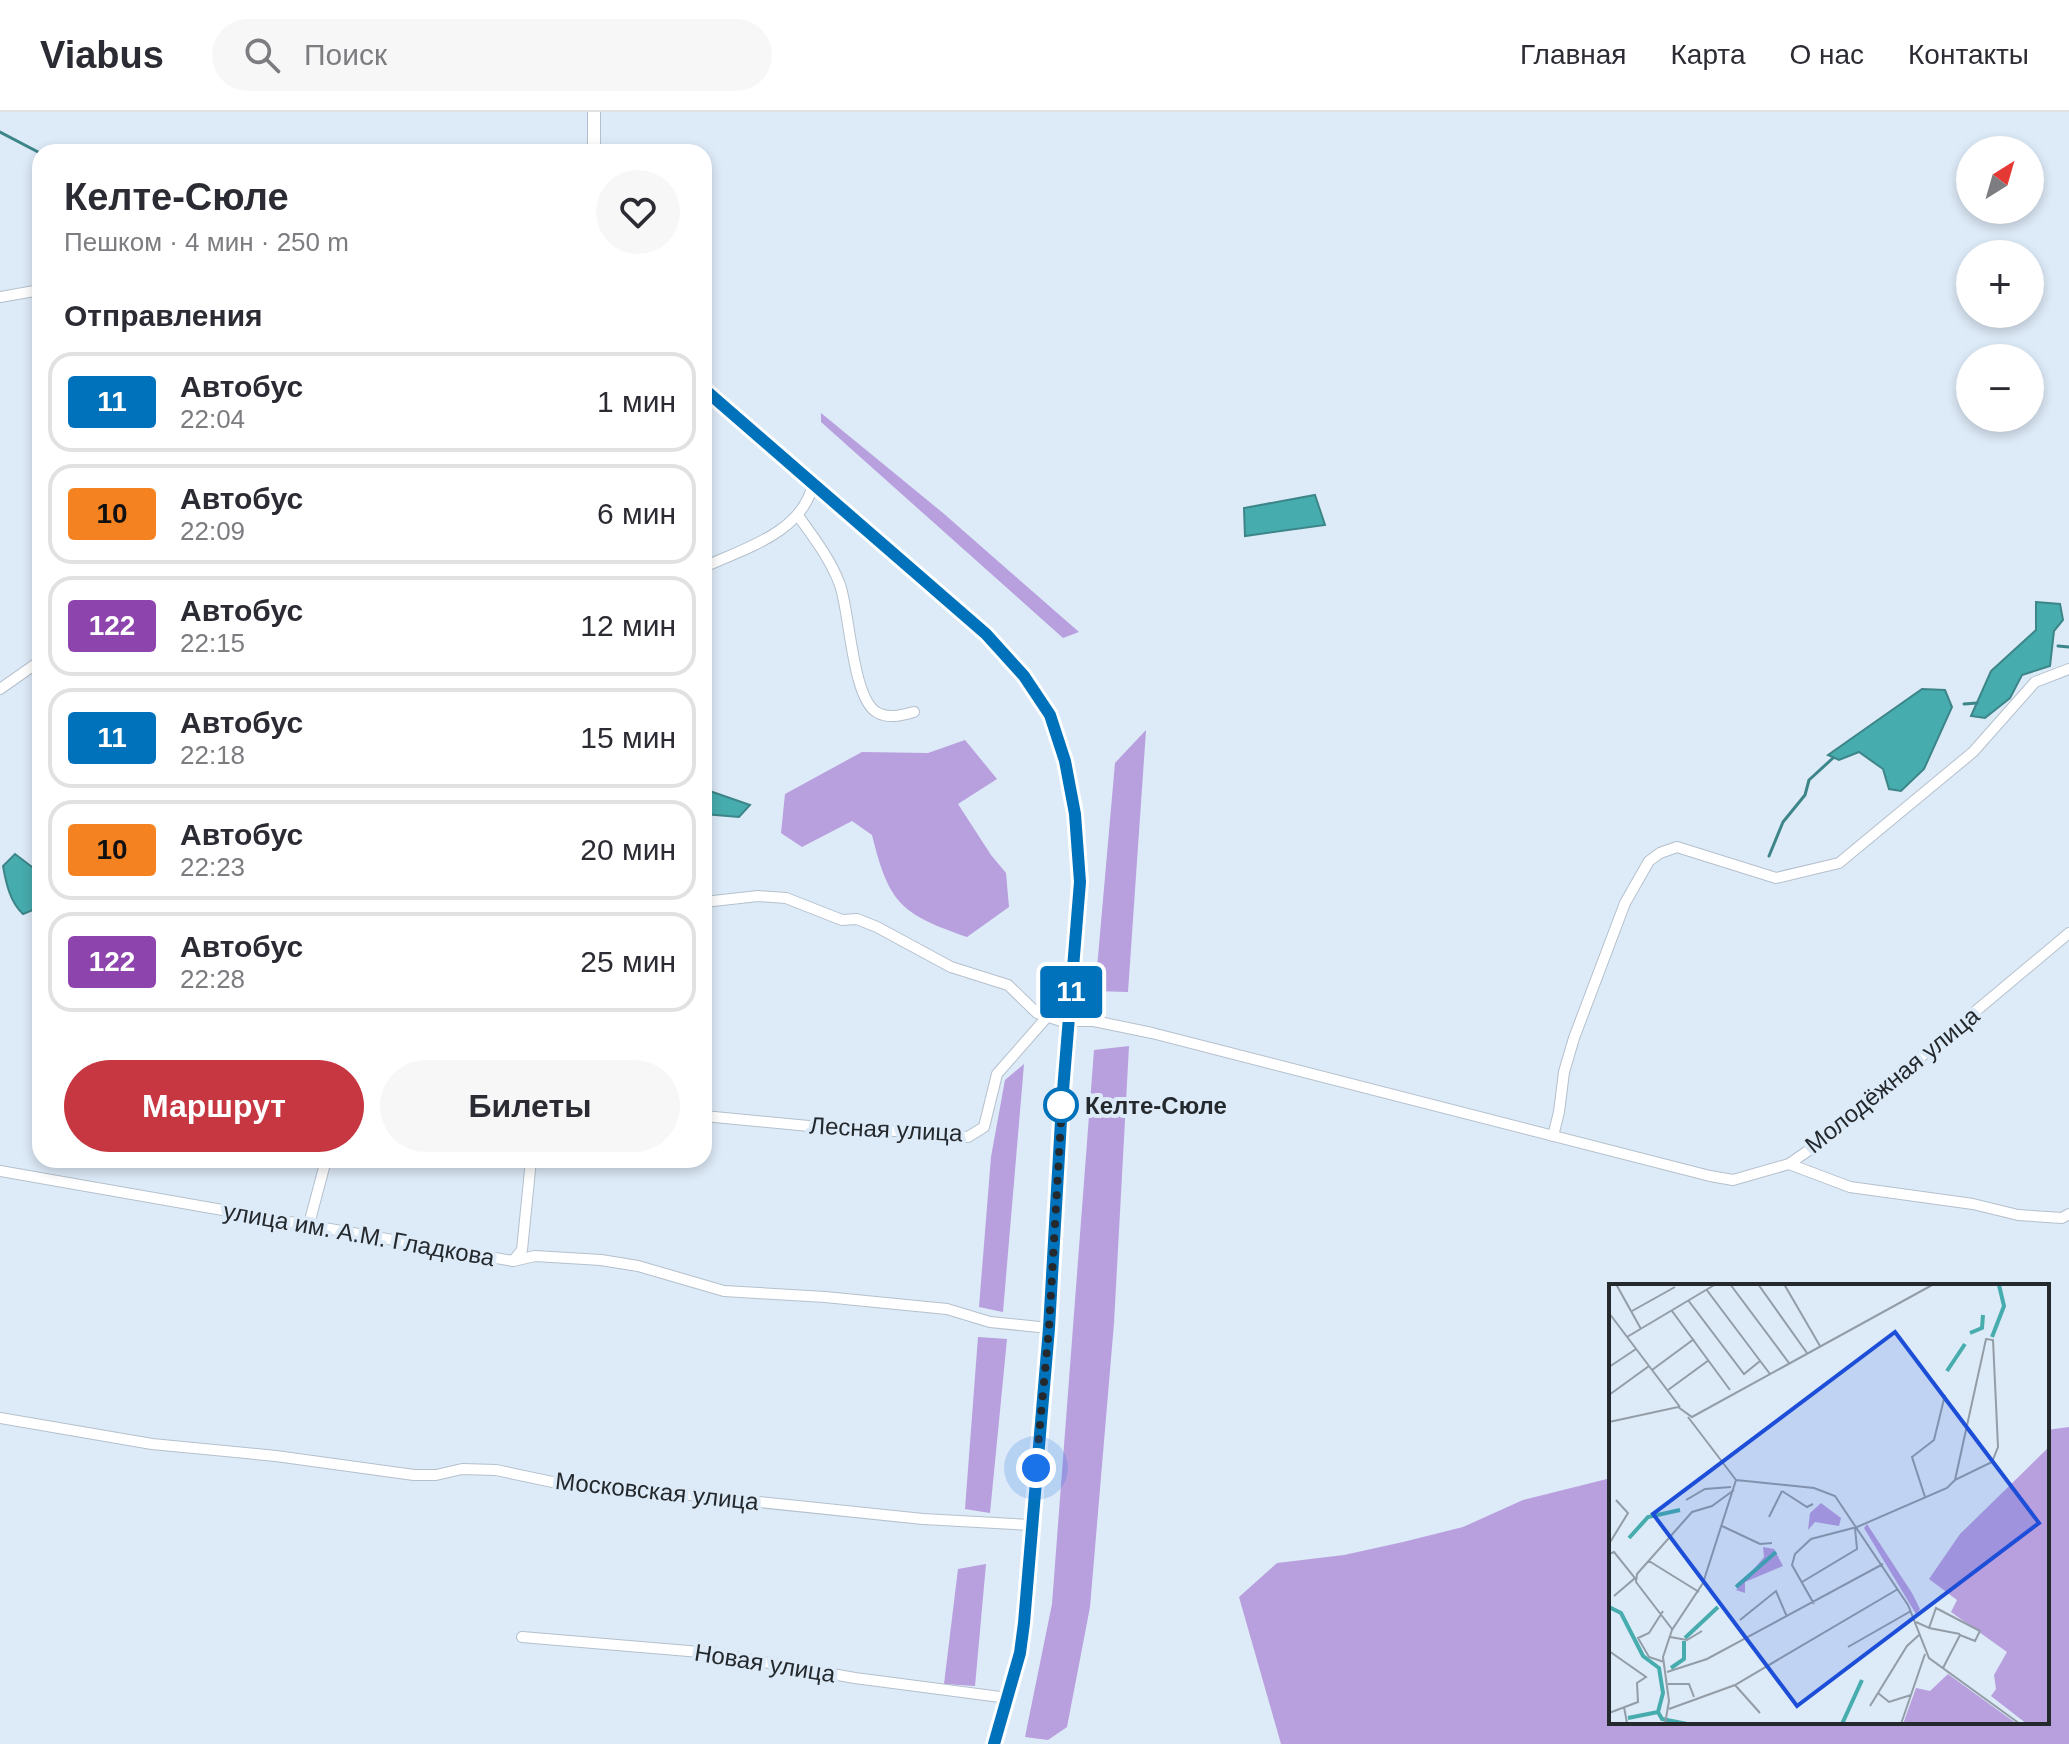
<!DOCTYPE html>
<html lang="ru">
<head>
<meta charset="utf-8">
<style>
	:root { --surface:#fff; --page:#f7f7f7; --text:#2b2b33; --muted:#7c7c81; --line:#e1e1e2; --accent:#c73741 }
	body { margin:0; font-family:Helvetica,sans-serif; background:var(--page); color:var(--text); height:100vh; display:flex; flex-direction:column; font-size:30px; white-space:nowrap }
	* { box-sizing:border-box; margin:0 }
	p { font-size:26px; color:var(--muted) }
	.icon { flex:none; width:44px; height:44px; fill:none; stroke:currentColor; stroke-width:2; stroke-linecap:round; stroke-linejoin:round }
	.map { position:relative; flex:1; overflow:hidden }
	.drawer { position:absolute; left:32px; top:32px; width:680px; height:1024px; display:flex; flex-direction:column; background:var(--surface); border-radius:24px; box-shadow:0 4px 12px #0003 }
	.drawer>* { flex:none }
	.badge { padding:0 16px; border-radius:6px; font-size:28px; line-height:52px }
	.needle { width:52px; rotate:37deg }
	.fabs { position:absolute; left:1956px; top:24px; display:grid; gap:16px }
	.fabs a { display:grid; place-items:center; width:88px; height:88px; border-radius:50%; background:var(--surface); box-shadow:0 4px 12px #0003; font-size:40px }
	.you { position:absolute; width:40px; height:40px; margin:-20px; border:6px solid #fff; border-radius:50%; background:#1a73e8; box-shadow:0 0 0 12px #1a73e833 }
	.map>.badge { position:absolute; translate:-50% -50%; box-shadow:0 0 0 4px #fff }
	h2 { padding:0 32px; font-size:30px; line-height:72px }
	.round { display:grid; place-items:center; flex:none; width:84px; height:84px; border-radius:42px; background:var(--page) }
	.headline { display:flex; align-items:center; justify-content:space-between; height:136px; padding:0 32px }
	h1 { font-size:38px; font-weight:700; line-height:60px }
	.primary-button { display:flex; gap:16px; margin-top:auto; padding:16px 32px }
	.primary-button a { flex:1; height:92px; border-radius:48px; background:var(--accent); color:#fff; font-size:32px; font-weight:700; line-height:92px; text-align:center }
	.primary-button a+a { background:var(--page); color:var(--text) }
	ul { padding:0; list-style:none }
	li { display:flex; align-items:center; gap:24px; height:100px; margin:0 16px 12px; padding:0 16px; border:4px solid var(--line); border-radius:24px }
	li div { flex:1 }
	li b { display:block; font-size:30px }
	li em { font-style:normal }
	li .badge { min-width:88px; font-weight:700; text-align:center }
	header { display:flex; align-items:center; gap:48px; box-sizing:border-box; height:112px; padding:0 40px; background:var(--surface); border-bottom:2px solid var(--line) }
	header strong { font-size:38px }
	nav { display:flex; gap:44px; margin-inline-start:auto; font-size:28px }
	.search { width:560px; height:72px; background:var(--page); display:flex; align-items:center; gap:20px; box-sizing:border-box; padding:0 28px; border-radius:44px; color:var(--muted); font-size:30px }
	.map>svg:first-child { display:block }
	.forest { fill:#b89fde }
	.water { fill:#47acae; stroke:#3c8588; stroke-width:2 }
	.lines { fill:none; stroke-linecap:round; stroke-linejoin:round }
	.stream { stroke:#3c8588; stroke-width:3 }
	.minor-casing { stroke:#b4c0cd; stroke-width:12 }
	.tertiary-casing { stroke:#b4c0cd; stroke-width:14 }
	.minor { stroke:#fff; stroke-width:10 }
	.tertiary { stroke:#fff; stroke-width:12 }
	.line-casing { stroke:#fff; stroke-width:18 }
	.line { stroke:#0072bc; stroke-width:12 }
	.walk { stroke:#24292e; stroke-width:8; stroke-dasharray:0 14.4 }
	.stop-dot { fill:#fff; stroke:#0072bc; stroke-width:4 }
	.labels { text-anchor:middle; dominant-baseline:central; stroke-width:8; stroke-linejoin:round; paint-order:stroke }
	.street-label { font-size:24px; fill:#24292e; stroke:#ddeaf7 }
	.stop-label { font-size:24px; font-weight:bold; fill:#24292e; stroke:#ddeaf7; text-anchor:start }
	.inset-river { fill:none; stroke:#47acae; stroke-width:4 }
	.inset-road { fill:none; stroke:#939da7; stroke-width:2 }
	.view { fill:#1d4ed8; fill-opacity:0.15; stroke:#1d4ed8; stroke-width:4 }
	.inset-edge { fill:none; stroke:#24292e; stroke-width:4 }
</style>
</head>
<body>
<header>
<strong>Viabus</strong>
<div class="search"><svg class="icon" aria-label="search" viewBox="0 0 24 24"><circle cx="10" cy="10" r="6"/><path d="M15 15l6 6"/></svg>Поиск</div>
<nav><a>Главная</a><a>Карта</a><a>О нас</a><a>Контакты</a></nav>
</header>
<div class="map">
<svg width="2069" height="1632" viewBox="0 0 2069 1632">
	<rect width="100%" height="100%" fill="#ddeaf7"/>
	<g class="forest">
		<polygon points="821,301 943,401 1079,520 1063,526 821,310"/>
		<polygon points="1146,618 1128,880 1095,879 1115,651"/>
		<path d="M965,628L997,667L958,692L991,743L1006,761L1009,795L967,825C901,802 889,792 872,723L852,709L802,735L781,721L785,682L862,640L928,641Z"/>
		<polygon points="1129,934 1114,1211 1090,1495 1067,1615 1048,1628 1025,1625 1052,1492 1094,938"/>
		<polygon points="1024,952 1003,1200 979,1195 991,1045 1005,968"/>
		<polygon points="978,1225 1007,1227 990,1401 965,1397"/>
		<polygon points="2069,1315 2069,1632 1281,1632 1239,1485 1277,1451 1344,1443 1403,1430 1463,1415 1523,1388 1611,1366 1611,1610 2047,1610 2047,1318"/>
		<polygon points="986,1452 975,1574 944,1572 958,1457"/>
	</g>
	<g class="water">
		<polygon points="1315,383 1325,413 1245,424 1244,396"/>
		<polygon points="2036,490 2060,492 2063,508 2054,519 2050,554 2022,563 2010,586 1985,606 1971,604 1991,559 2036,518"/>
		<polygon points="1922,577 1945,578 1952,595 1924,657 1901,679 1889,677 1883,657 1859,640 1839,648 1828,643"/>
		<polygon points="704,677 750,693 739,705 704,702"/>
		<path d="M15,742L36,758L40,757V795L23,802C10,790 6,771 3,754Z"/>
	</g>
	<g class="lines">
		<g class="stream">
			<polyline points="0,20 40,41"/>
			<polyline points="2058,534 2069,535"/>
			<polyline points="1964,592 1977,591"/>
			<polyline points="1769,744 1783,710 1805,683 1809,668 1833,646"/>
		</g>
		<defs>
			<g id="minor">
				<polyline points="0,185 40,178"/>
				<path d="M799,405C814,426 831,448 840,473C850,501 852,588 878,601C890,607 902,603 914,600"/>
				<path d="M704,455C745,436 802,421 813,372"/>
				<polyline points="0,577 40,549"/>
				<polyline points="704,790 758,784 786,786 842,808 857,807 877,815 951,855 1008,873 1037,901 1061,909 1094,909 1152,921 1710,1064 1733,1068 1789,1052"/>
				<polyline points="2069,821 1812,1036 1789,1052 1850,1075 1973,1092 2018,1103 2062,1106 2069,1102"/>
				<polyline points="704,1004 840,1017 925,1020 968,1025 984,1015 997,962 1047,905"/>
				<polyline points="1553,1024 1559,1000 1564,960 1574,926 1625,791 1649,749 1660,741 1677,735 1776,766 1839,751 1973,640 2035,570 2069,557"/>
				<polyline points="0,1059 513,1149 535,1144 601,1148 638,1154 724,1179 825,1185 947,1197 990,1210 1049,1216"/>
				<polyline points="309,1112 326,1048"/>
				<polyline points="513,1149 522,1138 531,1048"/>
				<polyline points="0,1306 152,1332 276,1344 414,1363 436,1363 462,1357 496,1358 581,1376 662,1380 923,1407 1031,1413"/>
				<polyline points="522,1525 712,1541 855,1566 1008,1586"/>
			</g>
			<g id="tertiary">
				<polyline points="594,40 594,0"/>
				<polyline points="704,278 986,522 1024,564 1050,603 1065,649 1075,702 1080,770 1062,991 1049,1216 1031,1413 1030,1450 1020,1541 994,1632"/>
			</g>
		</defs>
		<use href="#minor" class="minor-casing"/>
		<use href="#tertiary" class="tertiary-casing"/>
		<use href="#minor" class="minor"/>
		<use href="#tertiary" class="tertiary"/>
	</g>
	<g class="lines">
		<defs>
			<polyline id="line" points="704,277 986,522 1024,564 1050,603 1065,649 1075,702 1080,770 1062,991 1049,1216 1024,1511 1020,1541 994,1632"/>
		</defs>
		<use href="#line" class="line-casing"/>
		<use href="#line" class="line"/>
		<polyline class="walk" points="1036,1356 1049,1216 1062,991 1061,993"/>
	</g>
	<circle class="stop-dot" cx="1061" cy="993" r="16"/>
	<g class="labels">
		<g class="street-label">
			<text transform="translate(1892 968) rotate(-39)">Молодёжная улица</text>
			<text transform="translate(886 1017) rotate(3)">Лесная улица</text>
			<text transform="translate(359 1122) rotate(10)">улица им. А.М. Гладкова</text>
			<text transform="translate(657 1379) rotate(6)">Московская улица</text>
			<text transform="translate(765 1551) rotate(9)">Новая улица</text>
		</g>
		<g class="stop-label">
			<text x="1085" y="993">Келте-Сюле</text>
		</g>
	</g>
	<g transform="translate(1609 1172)">
		<rect width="440" height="440" fill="#ddeaf7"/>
		<path d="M440,163V440H418L382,412L387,405L385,391L398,368L342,328L348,316L320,295L351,250ZM212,219L232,234L230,242L206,238L199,246L201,229ZM258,240L303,309L311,325L307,330L255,244ZM154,263L165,265L174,282L136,298V309L127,306L155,273ZM339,390L408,440H294L307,404L321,407Z" fill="#b89fde"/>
		<path class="inset-river" d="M361,49L373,44L374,31M383,53L395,22L390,1M338,87L356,60M20,254L39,233L71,226M127,303L167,268M0,323L12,329L34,372L50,384L54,409L49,428M76,354L109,323M62,384L75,375V357M19,434L49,428L53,435L78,440M233,440L253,396"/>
		<path class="inset-road" d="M7,0L32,45M121,0L180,79M149,0L198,69M175,0L211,62M97,5L161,90M79,16L135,90L151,77M23,27L66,3M63,27L121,106M0,29L71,123M18,53L107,0M377,55L384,56L389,163L383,178L346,196ZM0,83L27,65M43,86L85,55M59,106L100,76M0,111L40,82M79,133L127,196M0,138L69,123L83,133L325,0M127,196L205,204L226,212L299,321L320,374L411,440M173,207L198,223L204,220M316,213L303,173L325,156L336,111M77,216L96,205L122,203M160,233L173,207M113,242L151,260L163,259M0,260L19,229L7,216M0,270L5,268L26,294L5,312M40,277L90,308M193,298L248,265L246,244M205,320L183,281L186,270L202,255L248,243L338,204L346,196M54,327L40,349L29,354L40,373L55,378M131,336L167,307L178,333M307,338L320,344L327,324L371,347L366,357L351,351L334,384M320,344L351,350M63,345L27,298L28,290L83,228L103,222L125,206M61,353L78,356L93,347M239,363L302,327M0,367L37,393L28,399L29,418L0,429M58,388L98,375L274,280M59,400H80L85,413M126,401L151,429M269,409L280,418L302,411M261,422L298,362L310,351M15,423L18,439L46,440M60,425L126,401L289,305M56,440L60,417L54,373L63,346L94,299L127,196M292,440L316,370"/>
		<path class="view" d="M286,48L430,239L188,422L44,230Z"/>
		<rect width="440" height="440" class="inset-edge"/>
	</g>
</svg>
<div class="fabs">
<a><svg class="needle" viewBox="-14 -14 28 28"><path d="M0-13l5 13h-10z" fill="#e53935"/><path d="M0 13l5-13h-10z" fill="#7c7c81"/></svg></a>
<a>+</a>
<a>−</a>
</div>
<div class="you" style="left:1036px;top:1356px"></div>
<b class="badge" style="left:1071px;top:880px;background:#0072bc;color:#fff">11</b>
<section class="drawer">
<div class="headline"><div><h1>Келте-Сюле</h1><p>Пешком · 4 мин · 250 m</p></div><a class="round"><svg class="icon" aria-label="heart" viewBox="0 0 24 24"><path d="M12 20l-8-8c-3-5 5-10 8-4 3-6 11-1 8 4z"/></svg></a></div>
<h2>Отправления</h2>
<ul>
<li><span class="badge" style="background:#0072bc;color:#fff">11</span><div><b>Автобус</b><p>22:04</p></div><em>1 мин</em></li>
<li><span class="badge" style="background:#f58220;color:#111">10</span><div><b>Автобус</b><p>22:09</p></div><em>6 мин</em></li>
<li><span class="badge" style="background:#8e44ad;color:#fff">122</span><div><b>Автобус</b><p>22:15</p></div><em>12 мин</em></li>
<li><span class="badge" style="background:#0072bc;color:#fff">11</span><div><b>Автобус</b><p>22:18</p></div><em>15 мин</em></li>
<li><span class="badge" style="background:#f58220;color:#111">10</span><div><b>Автобус</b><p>22:23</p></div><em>20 мин</em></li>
<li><span class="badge" style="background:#8e44ad;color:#fff">122</span><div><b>Автобус</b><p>22:28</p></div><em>25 мин</em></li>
</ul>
<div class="primary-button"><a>Маршрут</a><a>Билеты</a></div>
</section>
</div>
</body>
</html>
